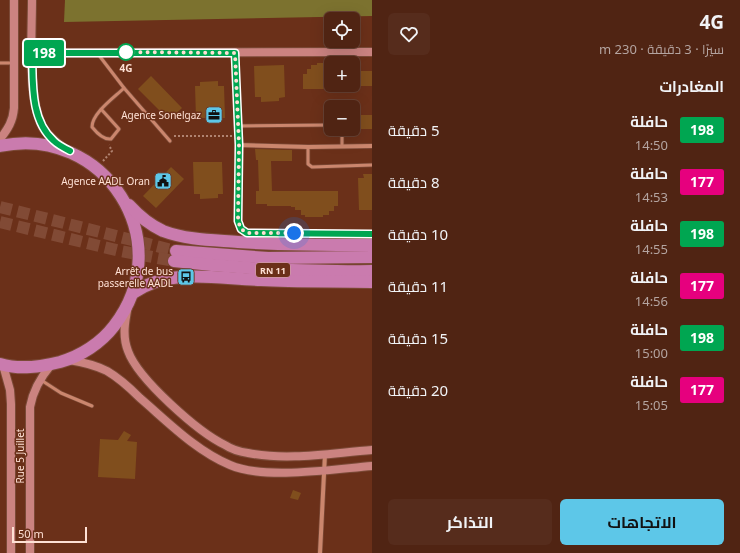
<!DOCTYPE html>
<html lang="ar">
<head>
<meta charset="utf-8">
<style>
	:root { --surface:#502413; --page:#562c1c; --text:#f1f3f6; --muted:#b4a4a0; --line:#674133; --accent:#5dc7e8 }
	body { margin:0; font-family:"Noto Sans",Cairo,sans-serif; background:var(--page); color:var(--text); direction:rtl; height:100vh; display:flex; flex-direction:column; font-size:15px; white-space:nowrap }
	* { box-sizing:border-box; margin:0 }
	p { font-size:13px; color:var(--muted) }
	.icon { flex:none; width:22px; height:22px; fill:none; stroke:currentColor; stroke-width:2; stroke-linecap:round; stroke-linejoin:round }
	.map { position:relative; flex:1; overflow:hidden; direction:ltr }
	.panel { display:flex; flex-direction:column; background:var(--surface); width:368px }
	.panel>* { flex:none }
	.badge { padding:0 8px; border-radius:3px; font-size:14px; line-height:26px }
	.buttons { position:absolute; left:324px; top:12px; display:grid; gap:8px }
	.buttons a { display:grid; place-items:center; width:36px; height:36px; border-radius:6px; background:var(--surface); box-shadow:0 4px 16px #0002,0 0 0 1px var(--line); font-size:20px }
	.scale { position:absolute; left:12px; bottom:10px; width:75px; box-sizing:border-box; padding-left:4px; border:2px solid #fee0d4; border-top:0; font-size:11px; line-height:14px; white-space:nowrap; color:#fee0d4; -webkit-text-stroke:3px #6b3019; paint-order:stroke }
	.you { position:absolute; width:20px; height:20px; margin:-10px; border:3px solid #fff; border-radius:50%; background:#1a73e8; box-shadow:0 0 0 6px #1a73e833 }
	.map>.badge { position:absolute; translate:-50% -50%; box-shadow:0 0 0 2px #fff }
	h2 { padding:0 16px; font-size:15px; line-height:36px }
	.round { display:grid; place-items:center; flex:none; width:42px; height:42px; border-radius:6px; background:var(--page) }
	.headline { display:flex; align-items:center; justify-content:space-between; height:68px; padding:0 16px }
	h1 { font-size:19px; font-weight:700; line-height:30px }
	.action { display:flex; gap:8px; margin-top:auto; padding:8px 16px }
	.action a { flex:1; height:46px; border-radius:6px; background:var(--accent); color:#111; font-size:16px; font-weight:700; line-height:46px; text-align:center }
	.action a+a { background:var(--page); color:var(--text) }
	ul { padding:0; list-style:none }
	li { display:flex; align-items:center; gap:12px; height:52px; padding:0 16px }
	li div { flex:1 }
	li b { display:block; font-size:15px }
	li em { font-style:normal }
	li .badge { min-width:44px; font-weight:700; text-align:center }
	main { display:flex; flex:1; min-height:0 }
	.map>svg:first-child { display:block }
	.forest { fill:#7c722f }
	.building { fill:#804e1d }
	.lines { fill:none; stroke-linecap:round; stroke-linejoin:round }
	.highway-tunnel { stroke:#814a35; stroke-width:12; stroke-dasharray:12 6; stroke-linecap:butt }
	.lane-casing { stroke:#7b4a37; stroke-width:4.5 }
	.street-casing { stroke:#7b4a37; stroke-width:5.5 }
	.secondary-casing { stroke:#7b4a37; stroke-width:10 }
	.highway-casing { stroke:#7b4a37; stroke-width:14 }
	.path { stroke:#b08371; stroke-width:2; stroke-dasharray:2 2; stroke-linecap:butt }
	.lane { stroke:#cb866d; stroke-width:3 }
	.street { stroke:#cb866d; stroke-width:4 }
	.secondary { stroke:#cb8380; stroke-width:8 }
	.highway { stroke:#ca7bae; stroke-width:12 }
	.line-casing { stroke:#fff; stroke-width:9 }
	.line { stroke:#00a651; stroke-width:6 }
	.walk { stroke:#fee0d4; stroke-width:4; stroke-dasharray:0 7.2 }
	.stop-dot { fill:#fff; stroke:#00a651; stroke-width:2 }
	.labels { text-anchor:middle; dominant-baseline:central; stroke-width:3; stroke-linejoin:round; paint-order:stroke }
	.shield { fill:#6b3019; stroke:#d2ab9c; stroke-width:1 }
	.shield-label { font-size:9px; font-weight:bold; fill:#fee0d4 }
	.stop-label { font-size:10px; font-weight:bold; fill:#fee0d4; stroke:#6b3019 }
	.poi-label { font-size:10px; fill:#fee0d4; stroke:#6b3019; text-anchor:end }
	.street-label { font-size:10px; fill:#fee0d4; stroke:#6b3019 }
</style>
</head>
<body>
<main>
<section class="panel">
<div class="headline"><div><h1>4G</h1><p>سيرًا · 3 دقيقة · 230 m</p></div><a class="round"><svg class="icon" aria-label="heart" viewBox="0 0 24 24"><path d="M12 20l-8-8c-3-5 5-10 8-4 3-6 11-1 8 4z"/></svg></a></div>
<h2>المغادرات</h2>
<ul>
<li><span class="badge" style="background:#00a651;color:#fff">198</span><div><b>حافلة</b><p>14:50</p></div><em>5 دقيقة</em></li>
<li><span class="badge" style="background:#e6007e;color:#fff">177</span><div><b>حافلة</b><p>14:53</p></div><em>8 دقيقة</em></li>
<li><span class="badge" style="background:#00a651;color:#fff">198</span><div><b>حافلة</b><p>14:55</p></div><em>10 دقيقة</em></li>
<li><span class="badge" style="background:#e6007e;color:#fff">177</span><div><b>حافلة</b><p>14:56</p></div><em>11 دقيقة</em></li>
<li><span class="badge" style="background:#00a651;color:#fff">198</span><div><b>حافلة</b><p>15:00</p></div><em>15 دقيقة</em></li>
<li><span class="badge" style="background:#e6007e;color:#fff">177</span><div><b>حافلة</b><p>15:05</p></div><em>20 دقيقة</em></li>
</ul>
<div class="action"><a>الاتجاهات</a><a>التذاكر</a></div>
</section>
<div class="map">
<svg width="372" height="553" viewBox="0 0 372 553">
	<rect width="100%" height="100%" fill="#6b3019"/>
	<polygon class="forest" points="65,0 372,0 372,16 64,22"/>
	<g class="building">
		<polygon points="317,63 331,63 331,89 303,89 303,74 307,74 307,69 311,69 311,65 317,65"/>
		<polygon points="284,65 285,97 279,98 279,101 261,102 261,97 255,97 254,66"/>
		<rect x="355" y="71" width="17" height="15"/>
		<polygon points="151,76 182,108 169,120 138,89"/>
		<polygon points="218,81 218,86 224,86 225,118 196,118 195,86 200,86 200,82"/>
		<rect x="353" y="115" width="19" height="14"/>
		<polygon points="255,149 292,150 292,161 271,161 272,191 338,191 338,206 334,206 334,211 329,211 329,215 323,215 323,217 305,217 305,215 301,215 301,210 295,210 295,207 291,207 291,206 267,206 267,204 256,204 256,191 259,191 258,160 256,160"/>
		<polygon points="193,162 222,162 223,194 218,194 218,198 200,199 200,194 194,194"/>
		<polygon points="171,167 184,179 156,208 143,196"/>
		<polygon points="363,174 372,174 372,210 359,210 358,178 364,178"/>
		<polygon points="124,431 131,435 127,441 137,442 135,479 98,477 100,439 118,440"/>
		<polygon points="293,490 301,493 298,500 290,498"/>
	</g>
	<g class="lines">
		<g class="highway-tunnel">
			<polyline points="0,207 176,251"/>
			<polyline points="0,222 120,251 174,261"/>
		</g>
		<defs>
			<g id="lane">
				<polyline points="98,54 124,88 170,141"/>
				<polyline points="0,63 13,63"/>
				<path d="M101,109L119,129L111,139C103,140 96,132 92,127C92,113 115,97 124,88"/>
				<polyline points="238,126 331,125"/>
				<polyline points="342,129 342,146"/>
				<polyline points="308,147 308,164 312,167 372,165"/>
				<polyline points="41,380 61,393 92,406"/>
			</g>
			<g id="street">
				<polyline points="235,53 239,145 308,147 372,146"/>
				<polyline points="239,145 238,221 241,229 247,233 372,234"/>
				<polyline points="320,553 325,454"/>
			</g>
			<g id="secondary">
				<path d="M32,0C32,36 27,97 43,128C49,137 57,143 65,149"/>
				<polyline points="32,53 372,52"/>
				<path d="M0,139C8,129 13,121 14,108V0"/>
				<path d="M128,306C125,321 122,336 128,351C138,379 198,432 225,445C231,449 241,452 248,453C288,461 331,453 372,450"/>
				<path d="M69,360C82,362 95,365 107,371C119,378 130,388 140,398C168,422 195,450 230,465C264,480 334,469 372,466"/>
				<polyline points="3,365 10,390 11,404 11,553"/>
				<path d="M30,553V407C33,390 40,378 51,365"/>
			</g>
			<g id="highway">
				<path d="M0,146C104,124 180,241 114,326C101,343 81,356 60,362C40,367 20,370 0,364"/>
				<path d="M129,205C139,216 150,225 163,231C187,240 213,240 238,242C283,245 327,245 372,245"/>
				<polyline points="176,251 268,258 372,257"/>
				<path d="M174,261C240,269 306,272 372,271"/>
				<path d="M133,293C171,267 218,279 261,280C298,282 335,281 372,282"/>
			</g>
		</defs>
		<use href="#lane" class="lane-casing"/>
		<use href="#street" class="street-casing"/>
		<use href="#secondary" class="secondary-casing"/>
		<use href="#highway" class="highway-casing"/>
		<g class="path">
			<polyline points="174,136 232,136"/>
			<polyline points="103,161 112,151 109,145"/>
		</g>
		<use href="#lane" class="lane"/>
		<use href="#street" class="street"/>
		<use href="#secondary" class="secondary"/>
		<use href="#highway" class="highway"/>
	</g>
	<g class="lines">
		<defs>
			<path id="line" d="M70,151C64,148 58,145 54,141C30,120 33,82 32,53H235L239,145L238,221L241,229L247,233L372,234"/>
		</defs>
		<use href="#line" class="line-casing"/>
		<use href="#line" class="line"/>
		<polyline class="walk" points="126,52 235,53 239,145 238,221 241,229 247,233 294,233"/>
	</g>
	<defs>
		<symbol id="office-square" viewBox="-11 -11 22 22"><rect x="-9" y="-9" width="18" height="18" rx="4" fill="#5dc7e8" stroke="#6b3019"/><path d="M-6-3h4V-5.5h4V-3h4V5H-6ZM-1-4.5V-3h2v-1.5ZM-6 0V1H6V0Z" fill="#111"/></symbol>
		<symbol id="civic-square" viewBox="-11 -11 22 22"><rect x="-9" y="-9" width="18" height="18" rx="4" fill="#5dc7e8" stroke="#6b3019"/><path d="M-.6-6.5H3V-4.5H.6V-3L4-1V1h2V6H-6V1h2V-1L-.6-3ZM-1.2 2.5V6h2.4V2.5Z" fill="#111"/></symbol>
		<symbol id="bus-square" viewBox="-11 -11 22 22"><rect x="-9" y="-9" width="18" height="18" rx="4" fill="#5dc7e8" stroke="#6b3019"/><path d="M-5-6H5V4H4V6H2V4H-2V6H-4V4H-5ZM-3.5-4V0h7V-4ZM-3.5 1.2v1.5H-2V1.2ZM2 1.2v1.5H3.5V1.2Z" fill="#111"/></symbol>
	</defs>
	<g fill-rule="evenodd">
		<use href="#office-square" x="204" y="105" width="20" height="20"/>
		<use href="#civic-square" x="153" y="171" width="20" height="20"/>
		<use href="#bus-square" x="176" y="267" width="20" height="20"/>
	</g>
	<circle class="stop-dot" cx="126" cy="52" r="8"/>
	<g class="labels">
		<rect class="shield" x="256" y="263" width="34" height="14" rx="3"/>
		<g class="shield-label">
			<text x="273" y="270">RN 11</text>
		</g>
		<g class="stop-label">
			<text x="126" y="68">4G</text>
		</g>
		<g class="poi-label">
			<text x="201" y="115">Agence Sonelgaz</text>
			<text x="150" y="181">Agence AADL Oran</text>
			<text x="173" y="271">Arrêt de bus<tspan x="173" dy="12">passerelle AADL</tspan></text>
		</g>
		<g class="street-label">
			<text transform="translate(20 456) rotate(-90)">Rue 5 Juillet</text>
		</g>
	</g>
</svg>
<div class="buttons">
<a><svg class="icon" aria-label="locate" viewBox="0 0 24 24"><circle cx="12" cy="12" r="6"/><path d="M12 2v4M12 18v4M2 12h4M18 12h4"/></svg></a>
<a>+</a>
<a>−</a>
</div>
<div class="scale">50 m</div>
<div class="you" style="left:294px;top:233px"></div>
<b class="badge" style="left:44px;top:53px;background:#00a651;color:#fff">198</b>
</div>
</main>
</body>
</html>
